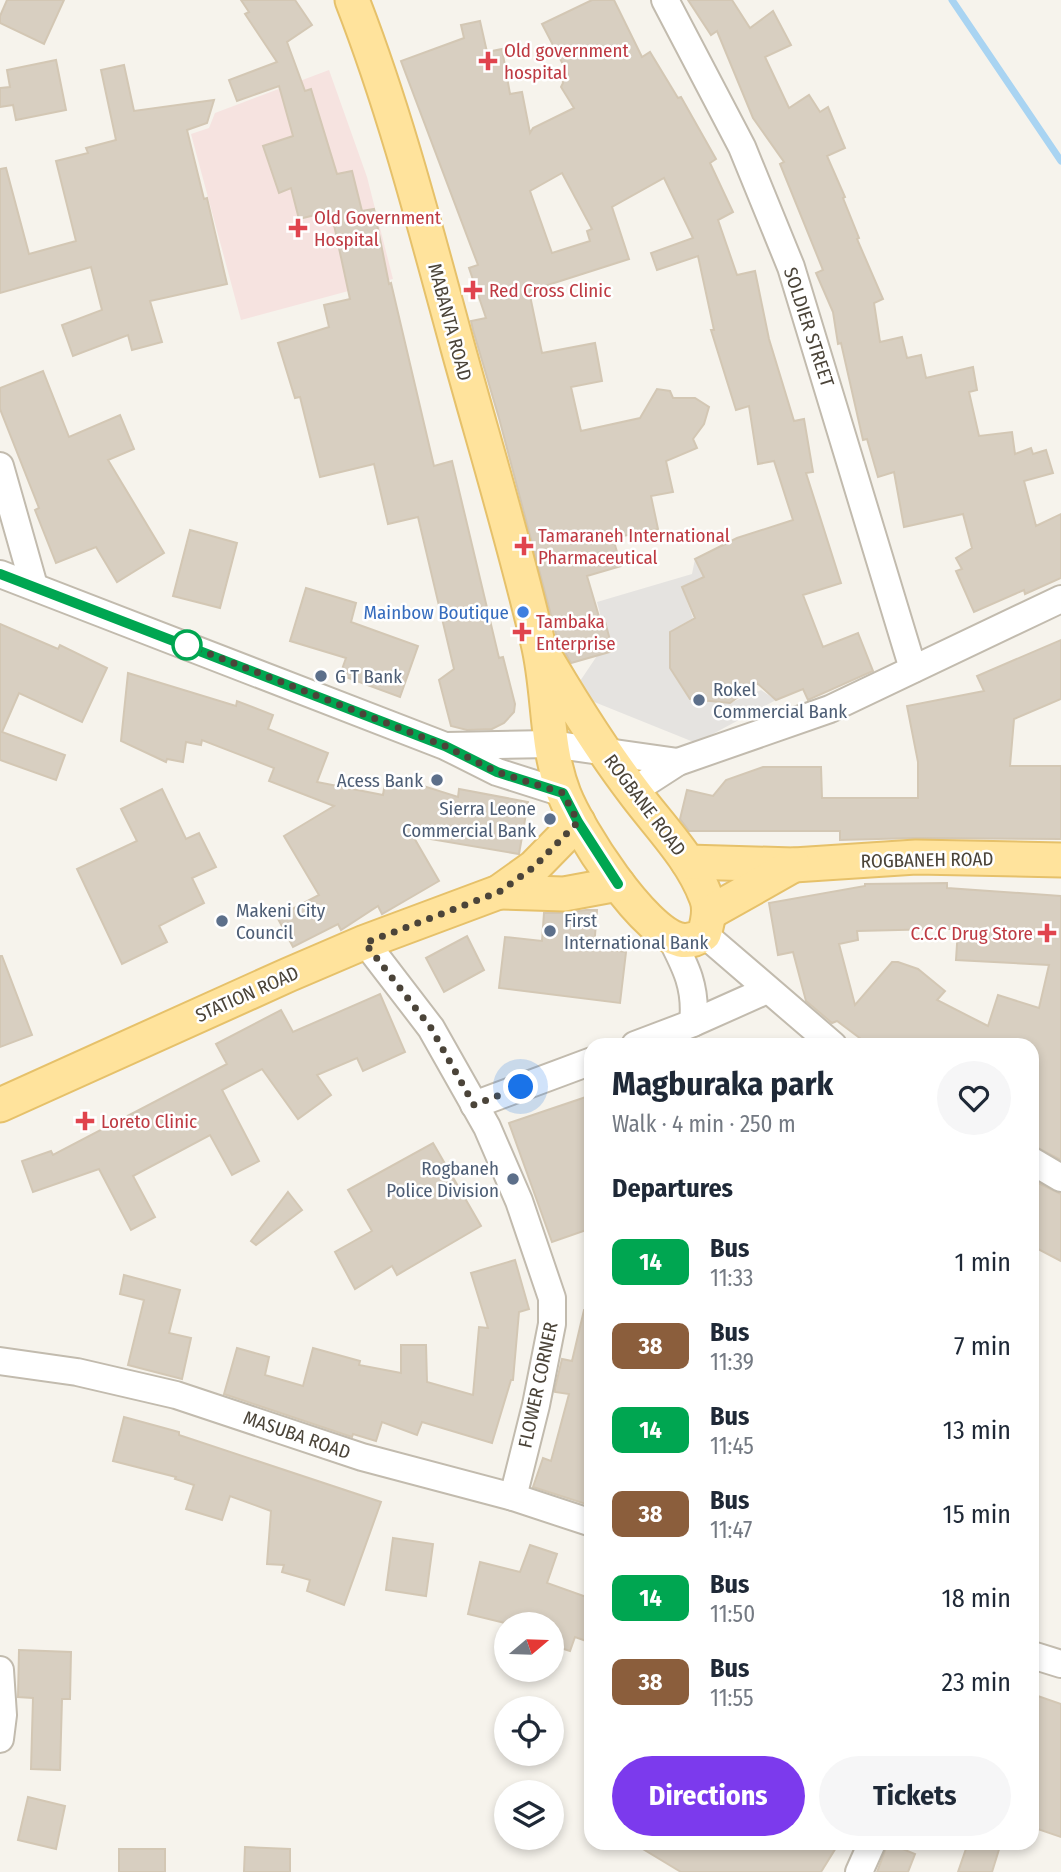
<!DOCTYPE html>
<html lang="en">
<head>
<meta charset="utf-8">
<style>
	:root { --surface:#fff; --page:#f6f6f7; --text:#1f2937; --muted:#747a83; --accent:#7c3aed }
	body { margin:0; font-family:"Fira Sans Condensed",sans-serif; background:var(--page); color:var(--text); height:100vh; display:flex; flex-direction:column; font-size:26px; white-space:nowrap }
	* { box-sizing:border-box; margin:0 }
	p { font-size:23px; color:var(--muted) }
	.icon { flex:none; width:38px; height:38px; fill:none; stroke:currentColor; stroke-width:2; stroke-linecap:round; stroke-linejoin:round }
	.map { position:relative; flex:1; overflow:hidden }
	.side { position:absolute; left:584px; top:1038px; width:455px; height:812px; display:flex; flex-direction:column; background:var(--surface); border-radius:21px; box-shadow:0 4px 10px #0003 }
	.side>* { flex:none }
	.badge { padding:0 14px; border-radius:10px; font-size:24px; line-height:46px }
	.needle { width:46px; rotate:71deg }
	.controls { position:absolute; left:494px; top:1612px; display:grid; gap:14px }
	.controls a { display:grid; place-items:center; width:70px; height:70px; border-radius:50%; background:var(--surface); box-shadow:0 4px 10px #0003; font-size:35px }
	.you { position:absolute; width:35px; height:35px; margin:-18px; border:5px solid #fff; border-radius:50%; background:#1a73e8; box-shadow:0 0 0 10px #1a73e833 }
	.map>.badge { position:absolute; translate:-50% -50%; box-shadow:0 0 0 4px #fff }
	h2 { padding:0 28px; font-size:26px; line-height:63px }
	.round { display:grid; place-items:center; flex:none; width:74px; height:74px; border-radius:37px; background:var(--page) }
	.headline { display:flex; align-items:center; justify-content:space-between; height:119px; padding:0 28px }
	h1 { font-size:33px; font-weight:700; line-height:52px }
	.action { display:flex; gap:14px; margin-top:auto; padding:14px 28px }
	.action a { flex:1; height:80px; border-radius:42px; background:var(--accent); color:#fff; font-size:28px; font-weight:700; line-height:80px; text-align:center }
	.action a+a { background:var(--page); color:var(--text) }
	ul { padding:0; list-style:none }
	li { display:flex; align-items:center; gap:21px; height:84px; padding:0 28px }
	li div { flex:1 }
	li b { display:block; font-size:26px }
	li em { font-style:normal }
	li .badge { min-width:77px; font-weight:700; text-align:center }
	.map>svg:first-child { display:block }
	.medical { fill:#f6e3e0 }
	.parking { fill:#e5e3e0 }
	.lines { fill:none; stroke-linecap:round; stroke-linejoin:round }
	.stream { stroke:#a9d4f2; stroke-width:7 }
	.building { fill:#d8cfc1; stroke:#d3c7b4; stroke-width:2; fill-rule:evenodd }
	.minor-casing { stroke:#c2bbae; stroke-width:30 }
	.major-casing { stroke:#e6c16a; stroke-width:37 }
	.minor { stroke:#fff; stroke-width:26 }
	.major { stroke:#ffe39c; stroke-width:33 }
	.line-casing { stroke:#fff; stroke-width:16 }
	.line { stroke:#00a651; stroke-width:10 }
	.walk { stroke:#4b4439; stroke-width:7; stroke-dasharray:0 12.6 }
	.health-dot { fill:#e0444e; stroke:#fff; stroke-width:2.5 }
	.shop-dot { fill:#3f7fe0; stroke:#fff; stroke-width:2.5 }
	.stop-dot { fill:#fff; stroke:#00a651; stroke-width:3.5 }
	.service-dot { fill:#5c6f8a; stroke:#fff; stroke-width:2.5 }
	.labels { text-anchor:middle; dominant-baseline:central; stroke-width:5; stroke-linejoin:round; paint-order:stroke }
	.health-label { font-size:19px; fill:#be3a42; stroke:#fff; text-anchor:start }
	.street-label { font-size:19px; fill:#4b4439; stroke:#fff }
	.shop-label { font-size:19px; fill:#366cbe; stroke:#fff; text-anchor:end }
	.service-label { font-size:19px; fill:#4e5e75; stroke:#fff; text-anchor:start }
</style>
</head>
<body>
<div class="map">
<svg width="1061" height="1872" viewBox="0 0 1061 1872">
	<rect width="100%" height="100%" fill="#f6f3ec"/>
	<polygon class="medical" points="329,70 367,177 393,279 241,320 191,134 209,128 215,113"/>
	<polygon class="parking" points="695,559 704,577 682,587 693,618 670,632 670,668 690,699 730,703 761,690 776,700 696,743 572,693 607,641 597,602 692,574"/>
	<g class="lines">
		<polyline class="stream" points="952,0 1061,161"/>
	</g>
	<g class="building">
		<polygon points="7,0 64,0 44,44 0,23 0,16"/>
		<polygon points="241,0 295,0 312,25 287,42 305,91 311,89 337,174 352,171 362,211 374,209 389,284 391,283 434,466 452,461 499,658 503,657 515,704 514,712 504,723 492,729 467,730 451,726 439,680 454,669 418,517 388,524 374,464 320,477 300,397 295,398 278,343 329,327 324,305 350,299 331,211 299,219 291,188 279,193 263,146 293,136 279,86 237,101 229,80 277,62 245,14 249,12"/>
		<path d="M592,0H614L642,57L650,52L678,98L681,97L716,159L710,163L733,212L718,220L737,275L755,271L769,339L794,421L804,419L813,472L806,473L841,583L803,595L823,647L858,633L873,671L808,700L803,689L776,700L757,683L730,703L690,699L670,668V632L695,618L682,587L704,577L695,559L737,538L793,520L774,461L758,464L749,406L736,410L711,330H714L698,256L657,270L651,253L693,238L664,178L612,207L629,259L529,291L542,353L595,343L602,381L571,387L581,431L640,418L657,389L670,391L673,398H695L709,407L704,424L693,439L697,448L666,461L673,492L651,496L658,529L613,538L621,566L587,576L600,620L604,618L613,651L571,663L557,638L499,418L473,330L471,321L486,318L469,268L478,265L401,61L464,38L461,25L480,21L487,52L502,49L510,94L522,92L530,133L533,128L574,108L561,87L563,83L562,78L568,74L542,24ZM562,173L592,229L587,231L590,241L552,253L530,191Z"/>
		<polygon points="688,0 732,0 750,28 773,11 791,45 765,57 789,108 809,95 820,112 828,107 845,148 827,156 845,197 843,198 859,238 857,239 883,299 874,303 880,342 902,337 907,358 921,355 926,378 973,367 977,390 969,392 979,436 1012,432 1015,454 1031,448 1033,454 1046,450 1053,473 1024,481 1036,526 1061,514 1061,578 1025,594 1024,590 974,612 956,571 962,569 956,558 972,548 963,514 904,527 894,472 878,477 867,439 863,440 841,343 838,344 833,312 816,273 823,270 780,164 784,162 753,118 717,31 711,35"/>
		<polygon points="56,60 66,110 16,120 13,105 0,107 0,88 10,87 7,70"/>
		<polygon points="124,65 134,111 214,100 207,123 187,130 204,199 207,198 227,284 150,301 162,342 132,350 128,335 73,356 62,325 102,310 91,267 0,293 0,169 6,168 29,254 76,241 56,161 88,153 86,148 116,140 101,70"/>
		<polygon points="43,371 69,437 120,415 134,449 108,460 164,553 117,582 96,547 56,563 35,510 39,508 0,409 0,388"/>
		<polygon points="190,530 237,543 220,608 173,596"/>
		<polygon points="306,588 356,603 351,622 418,646 400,697 340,675 346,658 290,641"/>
		<polygon points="0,624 58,649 60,645 107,668 82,722 19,693 2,732 65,755 56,780 0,760"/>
		<polygon points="1061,640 1061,699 1014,719 1010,766 1061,766 1061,839 916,838 840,840 840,831 689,831 680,819 687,790 713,796 726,780 763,767 821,767 822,798 918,798 918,762 907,706 984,691 977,676"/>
		<polygon points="128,673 236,706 237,701 273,715 268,729 328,753 317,782 383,795 386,777 421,783 420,785 458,797 459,789 528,802 519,854 413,836 439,881 382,914 378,906 341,930 338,924 293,947 277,917 319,895 284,836 334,806 269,781 274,768 202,740 201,745 186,742 183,762 167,759 166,762 121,741"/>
		<polygon points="162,789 186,839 199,833 216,867 192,878 204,903 159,926 167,942 122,964 77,869 137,841 121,809"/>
		<path d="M947,883V888L1061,896V1160L1032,1145V1045H869L837,1021L832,1023L806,1001L793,952L778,955L769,903L865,886V884ZM940,929H958L956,960L1049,965L1039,1008L998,995L988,1026L937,1000L945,991L918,969L898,962H892L855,1005L839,944L858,940L857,931Z"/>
		<polygon points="586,910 597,910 594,948 626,952 620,1003 499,988 505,937 542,941 544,913 564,913"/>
		<polygon points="467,936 484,970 444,992 426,958"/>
		<polygon points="0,956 2,956 32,1035 0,1047"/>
		<polygon points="380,994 405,1052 363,1071 357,1058 317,1075 331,1095 298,1119 262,1069 222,1090 259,1161 232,1175 210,1135 133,1176 155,1217 131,1230 99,1169 33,1192 22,1161 51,1151 53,1155 227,1064 216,1044 281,1010 293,1032"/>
		<polygon points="592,1095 592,1228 552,1242 509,1123"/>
		<polygon points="433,1143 481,1226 397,1275 392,1266 355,1289 335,1252 372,1231 348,1190"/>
		<polygon points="1032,1180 1061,1194 1061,1261 1032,1246"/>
		<polygon points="288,1192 302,1210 256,1245 251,1241"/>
		<polygon points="515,1260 529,1309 519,1312 513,1380 511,1380 492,1443 422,1422 417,1435 382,1422 376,1441 353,1434 352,1437 224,1394 237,1348 269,1357 265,1375 303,1386 313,1348 360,1361 359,1365 401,1373 401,1345 426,1345 427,1382 473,1395 479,1327 488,1328 471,1273"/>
		<polygon points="124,1275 180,1290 169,1333 191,1338 182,1379 128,1365 144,1300 120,1294"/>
		<polygon points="584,1310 592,1311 592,1506 533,1487 543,1458 551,1461 569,1394 555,1392 555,1388 562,1359 572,1361"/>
		<polygon points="124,1417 179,1432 179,1435 381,1502 344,1605 307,1591 310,1580 282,1572 284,1565 267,1564 271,1511 230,1496 222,1520 186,1509 194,1485 175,1479 176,1477 113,1461"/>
		<polygon points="393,1538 433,1544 426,1596 386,1590"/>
		<polygon points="530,1545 557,1554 547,1583 592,1599 592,1643 575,1637 570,1651 551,1645 551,1624 509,1624 468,1614 480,1562 520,1572"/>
		<polygon points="19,1650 71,1652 70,1699 62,1699 60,1770 31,1769 33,1698 18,1697"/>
		<polygon points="1032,1694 1061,1704 1061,1837 1032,1827"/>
		<polygon points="28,1797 65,1806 56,1849 18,1840"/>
		<polygon points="633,1843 839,1843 821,1872 681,1872"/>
		<polygon points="888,1843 915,1854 908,1872 877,1872"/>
		<polygon points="968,1843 1001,1843 992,1872 958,1872"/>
		<polygon points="245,1847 290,1849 290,1872 244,1872"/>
		<rect x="119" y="1849" width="46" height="23"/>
	</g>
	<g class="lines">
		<defs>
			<g id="minor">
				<polyline points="665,0 742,147 791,267 913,669"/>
				<polyline points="0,466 34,586"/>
				<polyline points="0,574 445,746 497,772 563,793"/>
				<polyline points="447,746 551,744 678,762"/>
				<polyline points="633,791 678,762 830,709 1061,599"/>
				<polyline points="704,934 833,1045"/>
				<path d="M670,936C686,967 697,988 693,1023"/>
				<polyline points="365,942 431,1028 487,1127 519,1201 552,1298 552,1324 536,1405 513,1497"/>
				<polyline points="635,1045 693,1023 767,990"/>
				<polyline points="474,1105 592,1061"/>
				<polyline points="1032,1161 1061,1178"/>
				<polyline points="0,1361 77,1372 176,1395 362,1457 513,1497 592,1523"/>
				<polyline points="1032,1655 1061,1664"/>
				<polyline points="0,1670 3,1715 0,1739"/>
				<polyline points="859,1872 872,1843"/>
			</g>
			<g id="major">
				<path d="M352,0C396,113 426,231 458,348C485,446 515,544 538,643C550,693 545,746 564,794C578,830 642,931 680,940C690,942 697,939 704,934C708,922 711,909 706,897C691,857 658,825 633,791C598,745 568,696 539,646"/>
				<polyline points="688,862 794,865 916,857 1061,860"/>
				<polyline points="499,892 564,894 618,884"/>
				<polyline points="709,913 794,865"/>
				<polyline points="0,1105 288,975 365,942 499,892 534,867 578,822"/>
			</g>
		</defs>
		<use href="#minor" class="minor-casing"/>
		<use href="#major" class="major-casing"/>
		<use href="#minor" class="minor"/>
		<use href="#major" class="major"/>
	</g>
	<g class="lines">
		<defs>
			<polyline id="line" points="0,574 445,746 497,772 563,793 578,822 618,884"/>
		</defs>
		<use href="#line" class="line-casing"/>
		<use href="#line" class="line"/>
		<polyline class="walk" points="187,645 445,746 497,772 563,793 578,822 534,867 499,892 365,943 431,1028 474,1105 521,1087"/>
	</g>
	<g class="health-dot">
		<path d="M484.5 50.5h7v7h7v7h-7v7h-7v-7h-7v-7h7z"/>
		<path d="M294.5 217.5h7v7h7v7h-7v7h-7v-7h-7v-7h7z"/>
		<path d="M469.5 279.5h7v7h7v7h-7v7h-7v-7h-7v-7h7z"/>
		<path d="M520.5 535.5h7v7h7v7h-7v7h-7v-7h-7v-7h7z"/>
		<path d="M518.5 621.5h7v7h7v7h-7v7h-7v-7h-7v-7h7z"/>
		<path d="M1043.5 922.5h7v7h7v7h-7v7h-7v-7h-7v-7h7z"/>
		<path d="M81.5 1110.5h7v7h7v7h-7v7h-7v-7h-7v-7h7z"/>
	</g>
	<circle class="shop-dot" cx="523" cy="612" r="7"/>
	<circle class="stop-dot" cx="187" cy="645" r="14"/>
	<g class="service-dot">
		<circle cx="321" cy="676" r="7"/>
		<circle cx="699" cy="700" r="7"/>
		<circle cx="437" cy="780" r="7"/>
		<circle cx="550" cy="819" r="7"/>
		<circle cx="222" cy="921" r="7"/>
		<circle cx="550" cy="931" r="7"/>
		<circle cx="513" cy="1179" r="7"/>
	</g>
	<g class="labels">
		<g class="health-label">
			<text x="504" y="50">Old government<tspan x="504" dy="22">hospital</tspan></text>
			<text x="314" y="217">Old Government<tspan x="314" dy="22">Hospital</tspan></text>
			<text x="489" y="290">Red Cross Clinic</text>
			<text x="538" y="535">Tamaraneh International<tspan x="538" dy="22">Pharmaceutical</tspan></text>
			<text x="536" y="621">Tambaka<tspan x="536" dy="22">Enterprise</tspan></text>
			<text x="1033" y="933" text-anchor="end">C.C.C Drug Store</text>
			<text x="101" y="1121">Loreto Clinic</text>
		</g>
		<g class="street-label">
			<text transform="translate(450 322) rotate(75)">MABANTA ROAD</text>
			<text transform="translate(809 327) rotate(72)">SOLDIER STREET</text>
			<text transform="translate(645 805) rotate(53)">ROGBANE ROAD</text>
			<text transform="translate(927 860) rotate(-1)">ROGBANEH ROAD</text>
			<text transform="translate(247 994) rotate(-24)">STATION ROAD</text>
			<text transform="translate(538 1385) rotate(-78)">FLOWER CORNER</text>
			<text transform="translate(297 1435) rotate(19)">MASUBA ROAD</text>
		</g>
		<g class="shop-label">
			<text x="509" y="612">Mainbow Boutique</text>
		</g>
		<g class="service-label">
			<text x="335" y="676">G T Bank</text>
			<text x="713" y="689">Rokel<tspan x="713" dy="22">Commercial Bank</tspan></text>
			<text x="423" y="780" text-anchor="end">Acess Bank</text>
			<text x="536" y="808" text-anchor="end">Sierra Leone<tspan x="536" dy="22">Commercial Bank</tspan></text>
			<text x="236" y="910">Makeni City<tspan x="236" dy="22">Council</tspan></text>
			<text x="564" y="920">First<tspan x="564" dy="22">International Bank</tspan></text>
			<text x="499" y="1168" text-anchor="end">Rogbaneh<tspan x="499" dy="22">Police Division</tspan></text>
		</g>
	</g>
</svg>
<div class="controls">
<a><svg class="needle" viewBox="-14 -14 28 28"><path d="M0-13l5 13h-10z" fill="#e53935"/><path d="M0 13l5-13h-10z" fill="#747a83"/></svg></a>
<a><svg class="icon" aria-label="locate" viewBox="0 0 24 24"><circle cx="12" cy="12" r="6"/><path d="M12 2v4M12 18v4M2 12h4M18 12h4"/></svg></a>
<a><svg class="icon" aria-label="layers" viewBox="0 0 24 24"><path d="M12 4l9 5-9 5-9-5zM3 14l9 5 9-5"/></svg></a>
</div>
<div class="you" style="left:521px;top:1087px"></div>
<section class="side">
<div class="headline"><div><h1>Magburaka park</h1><p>Walk · 4 min · 250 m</p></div><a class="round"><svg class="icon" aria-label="heart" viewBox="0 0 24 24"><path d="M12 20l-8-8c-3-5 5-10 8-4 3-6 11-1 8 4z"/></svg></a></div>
<h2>Departures</h2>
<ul>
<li><span class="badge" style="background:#00a651;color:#fff">14</span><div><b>Bus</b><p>11:33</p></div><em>1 min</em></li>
<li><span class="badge" style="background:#8b5e3c;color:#fff">38</span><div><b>Bus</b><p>11:39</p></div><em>7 min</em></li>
<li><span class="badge" style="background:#00a651;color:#fff">14</span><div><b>Bus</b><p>11:45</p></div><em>13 min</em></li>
<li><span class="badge" style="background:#8b5e3c;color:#fff">38</span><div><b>Bus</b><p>11:47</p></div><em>15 min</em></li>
<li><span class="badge" style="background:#00a651;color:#fff">14</span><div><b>Bus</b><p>11:50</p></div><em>18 min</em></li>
<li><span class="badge" style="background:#8b5e3c;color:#fff">38</span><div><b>Bus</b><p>11:55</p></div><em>23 min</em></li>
</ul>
<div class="action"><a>Directions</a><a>Tickets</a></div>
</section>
</div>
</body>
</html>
